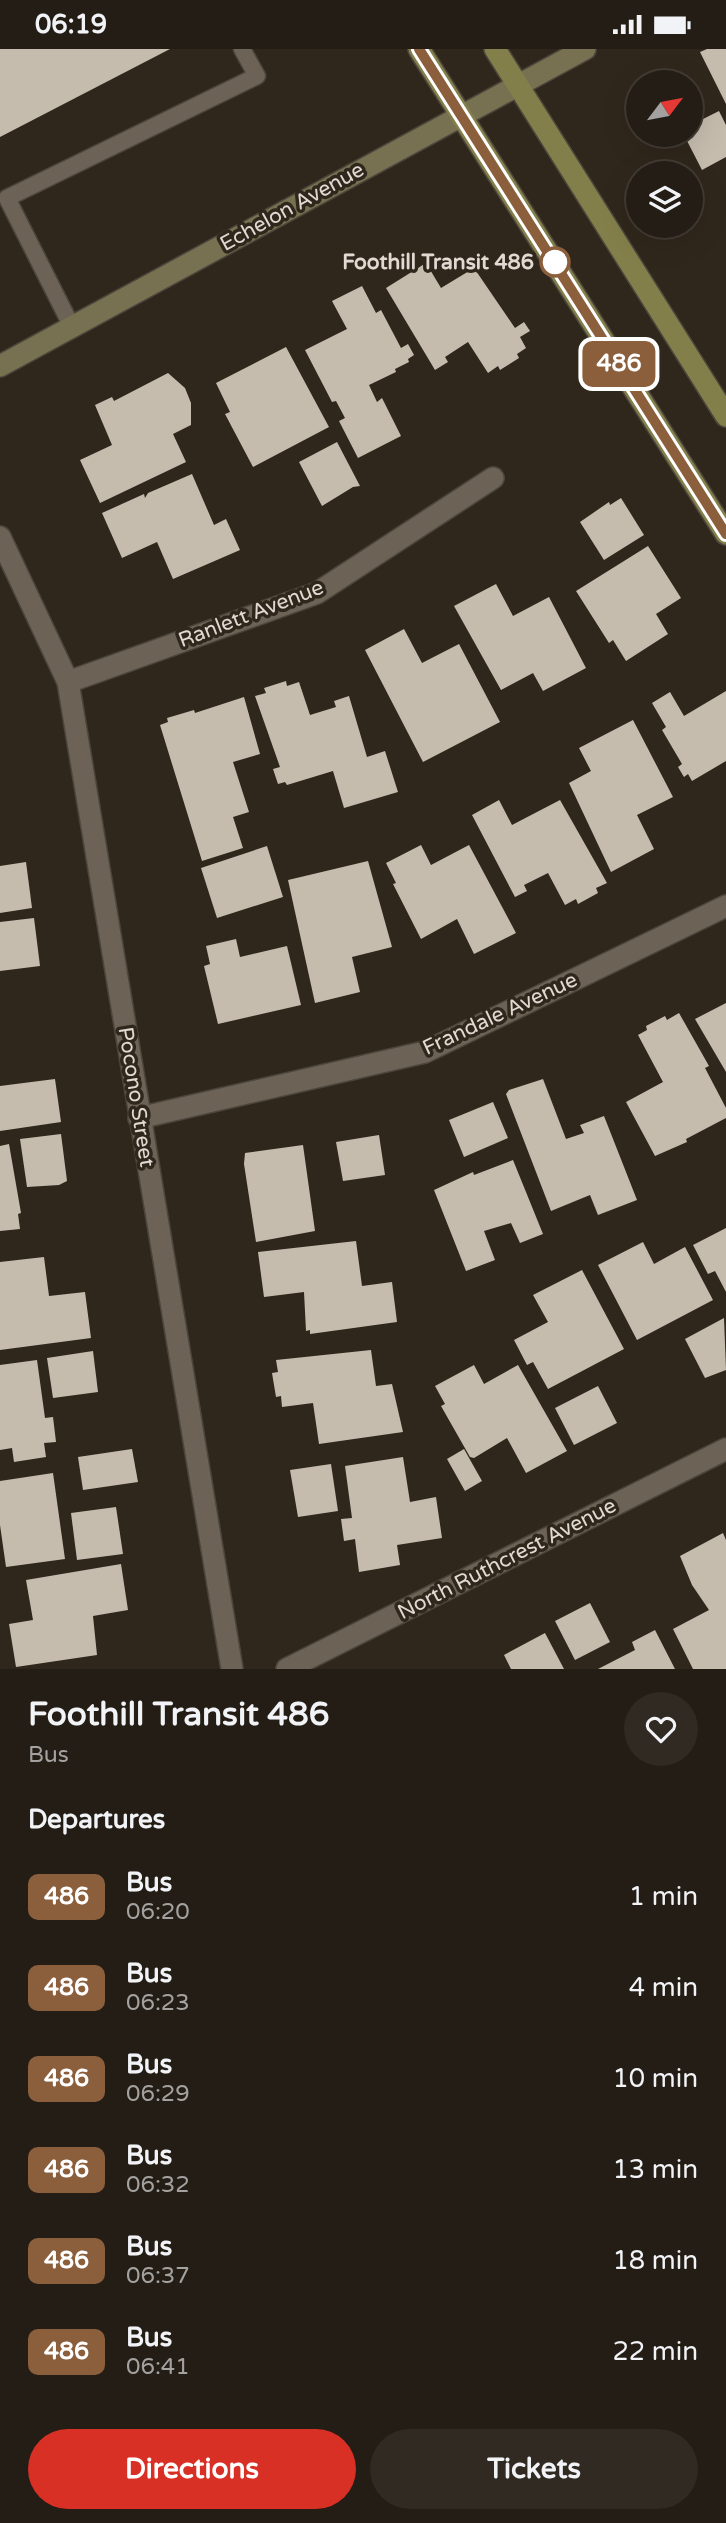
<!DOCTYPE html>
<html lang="en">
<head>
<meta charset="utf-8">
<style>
	:root { --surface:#241d15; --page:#302a22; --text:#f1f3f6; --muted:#a3a2a0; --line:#413b34; --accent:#d93025 }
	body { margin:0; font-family:"Varela Round",sans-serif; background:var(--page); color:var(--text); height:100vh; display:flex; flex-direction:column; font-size:26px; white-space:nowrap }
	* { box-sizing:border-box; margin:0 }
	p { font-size:23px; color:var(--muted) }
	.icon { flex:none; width:38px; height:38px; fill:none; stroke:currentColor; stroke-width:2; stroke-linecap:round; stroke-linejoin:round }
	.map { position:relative; height:1620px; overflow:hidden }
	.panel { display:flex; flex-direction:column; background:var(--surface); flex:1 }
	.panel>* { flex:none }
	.badge { padding:0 14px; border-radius:10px; font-size:24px; line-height:46px }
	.needle { width:46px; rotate:58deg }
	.buttons { position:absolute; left:626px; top:21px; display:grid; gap:14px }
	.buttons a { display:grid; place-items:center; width:77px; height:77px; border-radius:50%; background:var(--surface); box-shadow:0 7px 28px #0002,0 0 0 2px var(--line); font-size:35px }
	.map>.badge { position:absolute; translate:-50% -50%; box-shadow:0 0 0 4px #fff }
	h2 { padding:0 28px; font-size:26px; line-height:63px }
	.round { display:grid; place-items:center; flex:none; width:74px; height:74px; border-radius:37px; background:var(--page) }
	.headline { display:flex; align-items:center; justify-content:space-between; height:119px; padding:0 28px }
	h1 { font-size:33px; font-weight:800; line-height:52px }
	.button { display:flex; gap:14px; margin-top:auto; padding:14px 28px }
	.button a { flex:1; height:80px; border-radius:42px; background:var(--accent); color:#fff; font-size:28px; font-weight:800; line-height:80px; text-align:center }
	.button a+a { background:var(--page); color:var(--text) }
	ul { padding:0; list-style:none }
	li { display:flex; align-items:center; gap:21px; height:91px; padding:0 28px }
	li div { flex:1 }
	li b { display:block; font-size:26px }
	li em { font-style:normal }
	li .badge { min-width:77px; font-weight:700; text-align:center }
	.status { display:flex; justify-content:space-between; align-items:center; height:49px; padding:0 35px; background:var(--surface); direction:ltr }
	.status svg { height:19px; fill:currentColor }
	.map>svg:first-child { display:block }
	.building { fill:#c6bcae }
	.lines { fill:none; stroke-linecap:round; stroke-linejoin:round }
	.lane-casing { stroke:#4c453b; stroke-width:19 }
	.street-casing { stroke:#4c453b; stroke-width:24 }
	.secondary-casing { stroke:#4c453b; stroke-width:24 }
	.primary-casing { stroke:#4c453b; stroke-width:24 }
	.lane { stroke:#6c6256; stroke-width:16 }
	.street { stroke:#6c6256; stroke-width:21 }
	.secondary { stroke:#777051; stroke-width:21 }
	.primary { stroke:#837f4b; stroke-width:21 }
	.line-casing { stroke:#fff; stroke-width:16 }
	.line { stroke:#8b5e3c; stroke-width:10 }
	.stop-dot { fill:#fff; stroke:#8b5e3c; stroke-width:3.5 }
	.labels { text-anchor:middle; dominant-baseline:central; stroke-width:7; stroke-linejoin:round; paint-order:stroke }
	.street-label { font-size:21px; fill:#e0dad3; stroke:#30271c }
	.stop-label { font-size:21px; font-weight:bold; fill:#e0dad3; stroke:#30271c; text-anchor:end }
</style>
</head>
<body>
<div class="status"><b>06:19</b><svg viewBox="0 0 49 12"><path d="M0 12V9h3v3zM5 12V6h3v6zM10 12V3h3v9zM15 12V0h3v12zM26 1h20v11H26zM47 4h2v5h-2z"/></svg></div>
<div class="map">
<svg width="726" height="1620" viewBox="0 0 726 1620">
	<rect width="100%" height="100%" fill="#30271c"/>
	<g class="building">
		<polygon points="0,0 170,0 0,88"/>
		<polygon points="707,0 726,0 726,55 700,3"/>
		<polygon points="719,62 726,76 726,108 702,121 684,86 691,86 691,76"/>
		<polygon points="426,214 441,239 474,219 515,279 524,273 530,282 520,288 526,299 517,305 519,309 500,321 498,317 488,324 468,293 445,308 448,313 435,321 386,239"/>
		<polygon points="362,237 376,264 381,261 401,299 408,295 414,306 408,310 409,313 395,320 396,323 369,336 377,353 382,349 401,387 358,409 339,372 345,369 336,352 332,353 305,301 347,280 332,252"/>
		<polygon points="286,298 329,378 253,418 225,365 230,363 216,334"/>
		<polygon points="168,324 185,339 191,354 191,376 173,385 186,413 100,454 80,411 112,396 95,356 112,348 114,352"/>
		<polygon points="337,393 360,437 353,438 322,457 299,413"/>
		<polygon points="192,425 214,476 226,470 240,501 173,530 157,493 122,509 102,464 144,445 145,449 148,444"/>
		<polygon points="621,449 644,486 604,511 580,473 609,453 610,456"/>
		<polygon points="648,497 681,549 656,565 668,585 626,612 613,591 609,594 576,542"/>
		<polygon points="496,535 513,567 549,548 586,619 543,642 533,624 501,641 454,557"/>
		<polygon points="404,580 422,614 459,595 500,673 423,713 365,601"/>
		<polygon points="286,632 287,637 299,633 310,666 336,658 334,652 349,647 367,708 385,702 398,743 344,759 333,722 287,736 285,733 278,735 273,720 280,718 255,647 266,644 264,639"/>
		<polygon points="726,642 726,712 692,732 688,725 684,728 678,718 682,715 662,681 666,678 652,654 670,643 684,667"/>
		<polygon points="244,648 260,705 233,713 249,763 233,768 243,799 202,812 160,676 168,673 167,669 194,661 195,664"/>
		<polygon points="633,671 673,748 637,766 654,800 611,823 569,734 591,722 579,699"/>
		<polygon points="499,751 512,776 560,751 607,834 596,839 598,844 578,855 576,850 565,856 548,824 524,836 527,842 515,848 472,766"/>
		<polygon points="421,796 431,816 469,796 516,884 474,905 457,870 421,890 393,835 396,834 386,814"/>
		<polygon points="267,797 283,848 217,869 201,819"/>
		<polygon points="368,812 392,898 352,908 360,943 315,954 288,831"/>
		<polygon points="26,813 32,859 0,864 0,817"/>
		<polygon points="34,869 40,917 0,922 0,873"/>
		<polygon points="236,890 240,908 287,897 301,956 218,975 204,917 210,915 206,897"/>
		<polygon points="726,954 726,1023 695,970"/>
		<polygon points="679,964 709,1017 705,1019 726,1059 726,1069 686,1090 687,1093 655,1107 626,1053 663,1033 638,986 647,981 646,977 665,967 667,971"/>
		<polygon points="55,1030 61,1073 0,1082 0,1037"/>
		<polygon points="543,1030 566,1090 584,1084 580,1076 604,1067 637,1151 598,1166 590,1146 551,1162 506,1045 509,1041"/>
		<polygon points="493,1053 508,1089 464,1108 449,1071"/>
		<polygon points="61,1085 67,1132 59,1136 27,1138 20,1090"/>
		<polygon points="379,1086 385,1126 343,1132 336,1093"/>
		<polygon points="9,1095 21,1164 18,1165 20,1180 0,1182 0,1097"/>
		<polygon points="303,1096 315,1182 256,1193 244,1115 245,1104"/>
		<polygon points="513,1111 543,1185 520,1194 511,1174 484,1182 495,1211 466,1222 434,1141 473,1123 474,1126"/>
		<polygon points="726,1179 726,1243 715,1222 708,1225 693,1196"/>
		<polygon points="356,1192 362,1237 392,1233 397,1273 310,1285 310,1281 306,1282 304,1243 264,1248 258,1203"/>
		<polygon points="643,1193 654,1215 685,1198 713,1251 637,1291 598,1216"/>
		<polygon points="44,1208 49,1247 85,1243 91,1289 0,1301 0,1213"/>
		<polygon points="582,1221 624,1300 548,1340 533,1313 527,1316 514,1291 548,1273 533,1246"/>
		<polygon points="724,1269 726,1321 705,1329 685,1290"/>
		<polygon points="371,1301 376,1337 392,1335 403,1383 319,1395 313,1354 282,1358 281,1347 276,1348 272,1324 278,1323 276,1311"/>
		<polygon points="93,1302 98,1343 53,1349 47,1309"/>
		<polygon points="37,1311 45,1369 53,1368 56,1393 44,1394 46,1408 14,1413 12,1399 0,1401 0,1316"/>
		<polygon points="474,1316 484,1335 518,1316 567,1402 526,1424 507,1389 474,1409 470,1408 441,1357 445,1355 435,1337"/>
		<polygon points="598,1337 617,1374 574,1396 555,1359"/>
		<polygon points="132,1400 138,1433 83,1441 78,1408"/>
		<polygon points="464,1400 482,1432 465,1442 447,1410"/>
		<polygon points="403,1408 410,1453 436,1448 442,1489 397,1496 400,1516 359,1523 355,1490 344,1492 341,1470 352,1469 345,1417"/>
		<polygon points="331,1415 338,1462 298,1468 290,1421"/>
		<polygon points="53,1424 65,1510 6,1518 0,1476 0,1432"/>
		<polygon points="116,1458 123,1505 77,1511 71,1464"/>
		<polygon points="723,1484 726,1491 726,1620 693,1620 673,1580 709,1561 692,1536 680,1507"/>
		<polygon points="121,1515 128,1561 93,1567 97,1606 16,1618 9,1575 33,1571 26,1531"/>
		<polygon points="590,1554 610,1593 575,1611 555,1572"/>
		<polygon points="655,1581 675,1620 598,1620 635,1601 632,1593"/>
		<polygon points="545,1584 564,1620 511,1620 504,1606"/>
	</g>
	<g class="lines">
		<defs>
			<polyline id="lane" points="72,278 7,149 257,27 242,0"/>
			<g id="street">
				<polyline points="0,488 68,633 232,1620"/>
				<polyline points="68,633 317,544 493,429"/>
				<polyline points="139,1069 425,1003 726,857"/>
				<polyline points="287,1620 726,1400"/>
			</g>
			<polyline id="secondary" points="0,317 585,0"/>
			<g id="primary">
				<polyline points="419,0 726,485"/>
				<polyline points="495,0 726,367"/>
			</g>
		</defs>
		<use href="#lane" class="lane-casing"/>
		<use href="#street" class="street-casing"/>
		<use href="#secondary" class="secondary-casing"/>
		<use href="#primary" class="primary-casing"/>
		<use href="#lane" class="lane"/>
		<use href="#street" class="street"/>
		<use href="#secondary" class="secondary"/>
		<use href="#primary" class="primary"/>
	</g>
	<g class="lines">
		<defs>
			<polyline id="line" points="419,0 726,485"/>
		</defs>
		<use href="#line" class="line-casing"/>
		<use href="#line" class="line"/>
	</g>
	<circle class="stop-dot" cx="555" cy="213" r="14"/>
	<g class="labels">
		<g class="street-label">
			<text transform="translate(292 158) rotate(-29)">Echelon Avenue</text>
			<text transform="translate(251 565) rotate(-21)">Ranlett Avenue</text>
			<text transform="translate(500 965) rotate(-25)">Frandale Avenue</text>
			<text transform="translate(136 1048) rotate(81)">Pocono Street</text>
			<text transform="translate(507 1510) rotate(-27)">North Ruthcrest Avenue</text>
		</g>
		<g class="stop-label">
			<text x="534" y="213">Foothill Transit 486</text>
		</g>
	</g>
</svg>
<div class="buttons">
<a><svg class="needle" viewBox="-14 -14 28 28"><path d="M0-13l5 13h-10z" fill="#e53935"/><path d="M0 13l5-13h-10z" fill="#a3a2a0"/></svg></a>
<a><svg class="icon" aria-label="layers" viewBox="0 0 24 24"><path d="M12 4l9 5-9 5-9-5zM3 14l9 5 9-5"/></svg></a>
</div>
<b class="badge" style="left:619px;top:315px;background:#8b5e3c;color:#fff">486</b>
</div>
<section class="panel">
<div class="headline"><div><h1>Foothill Transit 486</h1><p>Bus</p></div><a class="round"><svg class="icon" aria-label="heart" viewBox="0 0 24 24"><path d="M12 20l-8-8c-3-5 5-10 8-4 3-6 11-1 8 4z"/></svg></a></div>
<h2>Departures</h2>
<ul>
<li><span class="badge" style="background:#8b5e3c;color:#fff">486</span><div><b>Bus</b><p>06:20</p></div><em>1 min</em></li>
<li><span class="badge" style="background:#8b5e3c;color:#fff">486</span><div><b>Bus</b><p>06:23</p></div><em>4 min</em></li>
<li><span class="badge" style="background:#8b5e3c;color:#fff">486</span><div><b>Bus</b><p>06:29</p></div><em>10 min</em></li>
<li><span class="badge" style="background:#8b5e3c;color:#fff">486</span><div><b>Bus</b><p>06:32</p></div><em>13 min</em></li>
<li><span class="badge" style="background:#8b5e3c;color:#fff">486</span><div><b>Bus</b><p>06:37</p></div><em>18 min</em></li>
<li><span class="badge" style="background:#8b5e3c;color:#fff">486</span><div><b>Bus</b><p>06:41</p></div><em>22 min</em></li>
</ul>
<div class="button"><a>Directions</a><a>Tickets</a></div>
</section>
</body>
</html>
